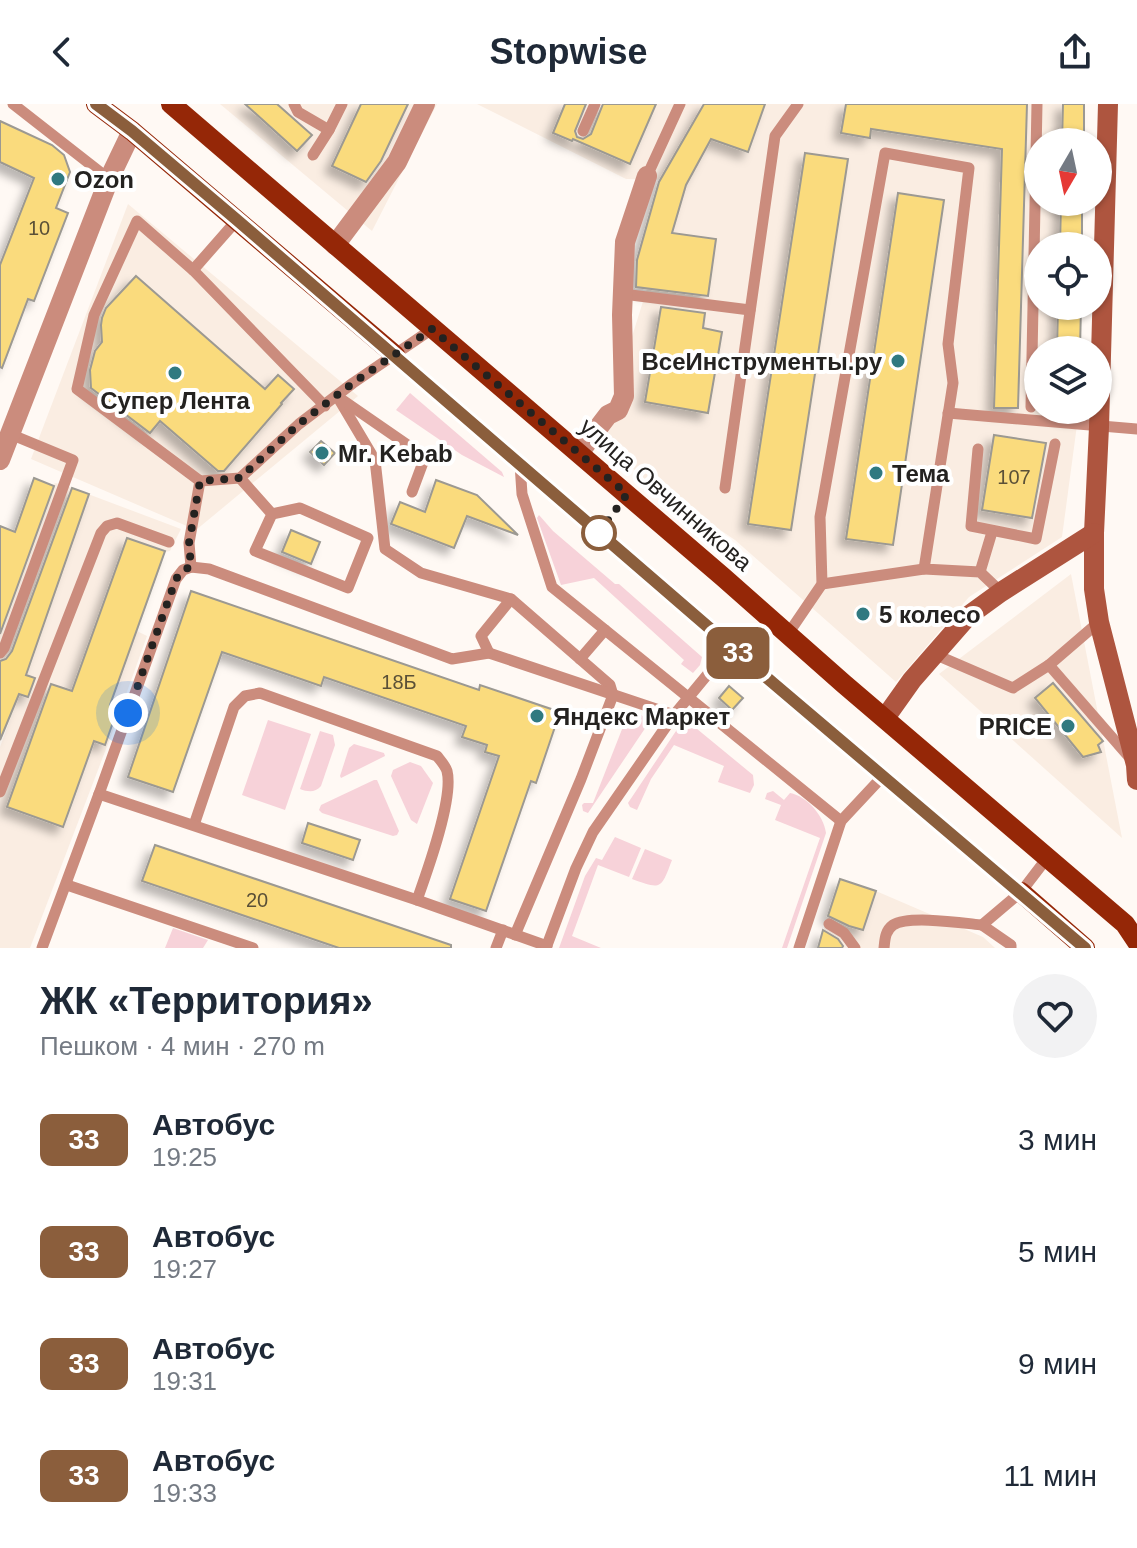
<!DOCTYPE html>
<html lang="ru">
<head>
<meta charset="utf-8">
<style>
	:root { --surface:#fff; --page:#f2f2f3; --text:#1f2937; --muted:#747a83 }
	body { margin:0; font-family:Arial,sans-serif; background:var(--page); color:var(--text); height:100vh; display:flex; flex-direction:column; font-size:30px; white-space:nowrap }
	* { box-sizing:border-box; margin:0 }
	p { font-size:26px; color:var(--muted) }
	.icon { flex:none; width:44px; height:44px; fill:none; stroke:currentColor; stroke-width:2; stroke-linecap:round; stroke-linejoin:round }
	.map { position:relative; height:844px; overflow:hidden }
	.sheet { display:flex; flex-direction:column; background:var(--surface); flex:1 }
	.sheet>* { flex:none }
	.badge { padding:0 16px; border-radius:12px; font-size:28px; line-height:52px }
	.needle { width:52px; rotate:189deg }
	.tools { position:absolute; left:1024px; top:24px; display:grid; gap:16px }
	.tools a { display:grid; place-items:center; width:88px; height:88px; border-radius:50%; background:var(--surface); box-shadow:0 2px 6px #0004; font-size:40px }
	.you { position:absolute; width:40px; height:40px; margin:-20px; border:6px solid #fff; border-radius:50%; background:#1a73e8; box-shadow:0 0 0 12px #1a73e833 }
	.map>.badge { position:absolute; translate:-50% -50%; box-shadow:0 0 0 4px #fff }
	.round { display:grid; place-items:center; flex:none; width:84px; height:84px; border-radius:42px; background:var(--page) }
	.headline { display:flex; align-items:center; justify-content:space-between; height:136px; padding:0 40px }
	h1 { font-size:38px; font-weight:700; line-height:60px }
	ul { padding:0; list-style:none }
	li { display:flex; align-items:center; gap:24px; height:112px; padding:0 40px }
	li div { flex:1 }
	li b { display:block; font-size:30px }
	li em { font-style:normal }
	li .badge { min-width:88px; font-weight:700; text-align:center }
	header { display:flex; justify-content:space-between; align-items:center; height:104px; padding:0 40px; background:var(--surface); font-size:36px; font-weight:700 }
	.map>svg:first-child { display:block }
	.built { fill:#faede2 }
	.green { fill:#f7d2d9 }
	.building { fill:#fadb7d; stroke:#9c9992; stroke-width:2; filter:url(#shadow) }
	.lines { fill:none; stroke-linecap:round; stroke-linejoin:round }
	.service { stroke:#cb8c7d; stroke-width:11 }
	.minor { stroke:#cb8c7d; stroke-width:20 }
	.secondary { stroke:#ae553f; stroke-width:20 }
	.primary { stroke:#952707; stroke-width:20 }
	.line-casing { stroke:#fff; stroke-width:18 }
	.line { stroke:#8b5e3c; stroke-width:12 }
	.walk { stroke:#242220; stroke-width:8; stroke-dasharray:0 14.4 }
	.poi-dot { fill:#307980; stroke:#fff; stroke-width:3 }
	.stop-dot { fill:#fff; stroke:#8b5e3c; stroke-width:4 }
	.labels { text-anchor:middle; dominant-baseline:central; stroke-width:8; stroke-linejoin:round; paint-order:stroke }
	.number-label { font-size:20px; fill:#5a5037 }
	.poi-label { font-size:24px; font-weight:bold; fill:#242220; stroke:#fff; text-anchor:start }
	.street-label { font-size:24px; fill:#242220; stroke:#fff }
</style>
</head>
<body>
<header><svg class="icon" aria-label="back" viewBox="0 0 24 24"><path d="M15 5l-7 7 7 7"/></svg>Stopwise<svg class="icon" aria-label="share" viewBox="0 0 24 24"><path d="M12 15V3M7 8l5-5 5 5M5 13v7h14v-7"/></svg></header>
<div class="map">
<svg width="1137" height="844" viewBox="0 0 1137 844">
	<defs>
		<filter id="shadow"><feDropShadow dx="-7" dy="7" stdDeviation="4" flood-color="#0004"/></filter>
	</defs>
	<rect width="100%" height="100%" fill="#fff9f4"/>
	<g class="built">
		<polygon points="220,0 437,0 372,127"/>
		<polygon points="477,0 1084,0 1084,38 1038,38 1038,98 1082,98 1082,142 1038,142 1038,202 1081,202 1080,246 1038,246 1038,306 1079,306 1062,433 969,493 896,578 735,436 646,376 600,335 681,76 626,75"/>
		<polygon points="128,100 358,292 196,426 31,355"/>
		<polygon points="34,374 53,381 55,379 64,381 181,425 170,447 165,448 137,527 147,532 114,624 30,844 0,844 0,643 18,593 0,586 0,468"/>
		<polygon points="1071,470 1122,734 939,570"/>
		<polygon points="840,775 876,787 983,833 995,844 818,844"/>
	</g>
	<g class="green">
		<polygon points="410,289 502,368 504,373 462,351 396,306"/>
		<polygon points="539,411 553,427 615,480 619,480 702,553 700,561 693,569 681,560 684,556 594,474 561,481 537,414"/>
		<polygon points="632,607 638,609 650,617 588,709 583,707 582,701 584,699 593,699 628,610"/>
		<polygon points="268,616 311,630 285,706 242,691"/>
		<polygon points="685,620 691,620 753,671 754,681 750,689 718,678 724,662 674,641 651,675 637,706 630,703 628,699 680,621"/>
		<path d="M320,627L333,631L335,641L321,682C315,689 308,688 300,685Z"/>
		<polygon points="354,640 384,649 385,652 341,674 340,672 349,644"/>
		<polygon points="410,658 421,662 433,679 417,720 411,716 391,672 393,666"/>
		<polygon points="374,676 377,676 399,727 397,731 393,732 322,709 319,706 321,701"/>
		<path d="M773,687L784,696L790,689C807,692 824,712 826,729L787,844H782L820,734L775,716L781,701L765,695L767,689Z"/>
		<polygon points="615,733 641,744 629,773 598,761 572,832 601,844 559,844 585,772 596,754 602,756"/>
		<path d="M645,745L672,756C661,785 662,786 632,775Z"/>
		<polygon points="173,824 208,836 203,844 165,844"/>
	</g>
	<g class="building">
		<polygon points="245,0 277,0 312,31 297,47"/>
		<polygon points="361,0 408,0 381,57 366,78 332,62"/>
		<polygon points="565,0 586,0 575,27 577,33 583,35 591,30 603,0 656,0 630,60 573,35 572,37 553,29"/>
		<polygon points="704,0 765,0 748,48 711,35 686,81 672,129 716,135 708,192 636,183 637,156 659,78"/>
		<polygon points="846,0 1027,0 1018,304 994,304 1002,45 871,25 870,34 841,29"/>
		<polygon points="1063,0 1084,0 1084,38 1062,38"/>
		<polygon points="0,17 52,41 64,51 70,68 56,104 68,109 34,197 28,195 2,264 0,263 0,161 34,74 0,58"/>
		<polygon points="805,49 848,55 791,426 748,420"/>
		<polygon points="898,89 944,96 893,441 846,435"/>
		<polygon points="1061,98 1082,98 1082,142 1060,142"/>
		<polygon points="136,172 265,285 278,271 294,285 281,299 282,300 224,367 218,367 160,317 150,329 91,284 90,266 95,247 102,238 101,221 102,214 106,204"/>
		<polygon points="1058,202 1081,202 1080,246 1057,246"/>
		<polygon points="661,203 705,209 703,224 722,228 708,309 645,298"/>
		<polygon points="994,331 1046,339 1032,414 982,406"/>
		<polygon points="321,337 335,349 324,361 310,348"/>
		<polygon points="34,374 54,382 0,530 0,422 15,428"/>
		<polygon points="436,376 477,391 518,431 467,412 454,444 391,420 400,398 425,408"/>
		<polygon points="72,384 89,390 26,571 35,574 28,593 19,590 0,636 0,557 6,555 12,547"/>
		<polygon points="291,426 320,438 311,460 282,448"/>
		<polygon points="127,434 165,447 110,601 118,604 105,641 94,637 63,723 7,703 51,580 72,587"/>
		<polygon points="191,487 479,586 480,581 560,608 536,679 531,677 486,807 450,795 499,652 485,648 487,641 462,633 466,622 324,573 321,582 222,548 173,688 128,673"/>
		<polygon points="1053,579 1103,637 1098,641 1101,648 1083,653 1035,594"/>
		<polygon points="729,582 743,594 732,606 719,594"/>
		<polygon points="308,719 360,736 353,756 302,739"/>
		<polygon points="155,741 451,841 451,844 339,844 142,777"/>
		<polygon points="840,775 876,787 863,826 849,822 828,812"/>
		<polygon points="823,826 838,835 843,842 842,844 818,844"/>
	</g>
	<g class="lines">
		<g class="service">
			<polyline points="13,0 109,75"/>
			<polyline points="294,0 298,8 329,26"/>
			<polyline points="583,27 595,0"/>
			<polyline points="313,51 329,26 342,0"/>
			<polyline points="647,72 680,0"/>
			<polyline points="193,166 237,116"/>
			<polyline points="623,190 750,206"/>
			<polyline points="337,292 375,356 385,445 421,469 511,495 610,581 613,591 581,675 515,831"/>
			<polyline points="341,295 425,353 412,388"/>
			<polyline points="325,302 193,166 137,117 94,211 77,285 200,377 240,374 299,320 353,279 432,225"/>
			<polyline points="1031,303 1037,0"/>
			<polyline points="948,309 1137,325"/>
			<polyline points="978,345 971,422 1036,435 1055,340"/>
			<polyline points="520,360 522,390 552,483 841,717"/>
			<polyline points="240,374 272,410 255,447 348,484 368,434 300,404 272,410"/>
			<polyline points="725,384 775,32 798,0"/>
			<polyline points="191,463 209,465 452,555 489,549 674,611"/>
			<polyline points="980,468 992,428"/>
			<polyline points="822,480 924,465"/>
			<polyline points="788,530 822,480 820,413 885,49 969,64 948,240 953,279 924,465 980,468 1001,488"/>
			<polyline points="0,549 4,544 73,356 10,330"/>
			<polyline points="489,549 481,532 511,495"/>
			<polyline points="934,550 1013,584 1049,561 1099,518"/>
			<polyline points="580,555 605,526"/>
			<polyline points="1049,561 1130,654"/>
			<polyline points="0,688 101,429 107,422 117,419 169,438"/>
			<polyline points="99,690 176,475 183,466 191,463 189,439 200,377"/>
			<path d="M194,721L234,603L245,592L260,589L437,652C441,657 445,661 447,667C454,694 427,768 417,796"/>
			<polyline points="67,781 253,844"/>
			<polyline points="829,820 844,829 855,844"/>
			<polyline points="42,844 99,690 417,796 547,842"/>
			<polyline points="496,844 503,826"/>
			<polyline points="546,844 576,764 593,728 674,611 731,542"/>
			<polyline points="799,844 841,717 883,672"/>
			<path d="M884,844C885,835 885,827 893,821C909,811 962,819 982,821"/>
			<polyline points="1011,844 1011,841 982,821 1021,788 1047,754"/>
		</g>
		<g class="minor">
			<polyline points="335,141 397,58 425,0"/>
			<polyline points="579,349 608,311 618,306 624,292 622,211 625,138 647,72"/>
			<polyline points="0,356 109,75 132,27"/>
		</g>
		<g class="secondary">
			<polyline points="1108,0 1099,323 1094,429 1094,485 1099,518 1136,661 1137,676"/>
			<polyline points="885,614 912,576 968,512 1001,488 1094,429"/>
		</g>
		<g class="primary">
			<polyline points="96,0 132,27 395,251"/>
			<polyline points="171,0 723,473 844,580 1125,820 1137,838"/>
			<polyline points="1021,788 1085,844"/>
		</g>
	</g>
	<g class="lines">
		<defs>
			<polyline id="line" points="96,0 132,27 237,116 773,579 1085,844"/>
		</defs>
		<use href="#line" class="line-casing"/>
		<use href="#line" class="line"/>
		<polyline class="walk" points="128,609 176,475 183,466 191,463 189,439 200,377 240,374 299,320 353,279 432,225 627,390 599,429"/>
	</g>
	<g class="poi-dot">
		<circle cx="58" cy="75" r="8"/>
		<circle cx="898" cy="257" r="8"/>
		<circle cx="175" cy="269" r="8"/>
		<circle cx="322" cy="349" r="8"/>
		<circle cx="876" cy="369" r="8"/>
		<circle cx="863" cy="510" r="8"/>
		<circle cx="537" cy="612" r="8"/>
		<circle cx="1068" cy="622" r="8"/>
	</g>
	<circle class="stop-dot" cx="599" cy="429" r="16"/>
	<g class="labels">
		<g class="number-label">
			<text x="39" y="124">10</text>
			<text x="1014" y="373">107</text>
			<text x="399" y="578">18Б</text>
			<text x="257" y="796">20</text>
		</g>
		<g class="poi-label">
			<text x="74" y="75">Ozon</text>
			<text x="882" y="257" text-anchor="end">ВсеИнструменты.ру</text>
			<text x="175" y="296" text-anchor="middle">Супер Лента</text>
			<text x="338" y="349">Mr. Kebab</text>
			<text x="892" y="369">Тема</text>
			<text x="879" y="510">5 колесо</text>
			<text x="553" y="612">Яндекс Маркет</text>
			<text x="1052" y="622" text-anchor="end">PRICE</text>
		</g>
		<g class="street-label">
			<text transform="translate(666 390) rotate(41)">улица Овчинникова</text>
		</g>
	</g>
</svg>
<div class="tools">
<a><svg class="needle" viewBox="-14 -14 28 28"><path d="M0-13l5 13h-10z" fill="#e53935"/><path d="M0 13l5-13h-10z" fill="#747a83"/></svg></a>
<a><svg class="icon" aria-label="locate" viewBox="0 0 24 24"><circle cx="12" cy="12" r="6"/><path d="M12 2v4M12 18v4M2 12h4M18 12h4"/></svg></a>
<a><svg class="icon" aria-label="layers" viewBox="0 0 24 24"><path d="M12 4l9 5-9 5-9-5zM3 14l9 5 9-5"/></svg></a>
</div>
<div class="you" style="left:128px;top:609px"></div>
<b class="badge" style="left:738px;top:549px;background:#8b5e3c;color:#fff">33</b>
</div>
<section class="sheet">
<div class="headline"><div><h1>ЖК «Территория»</h1><p>Пешком · 4 мин · 270 m</p></div><a class="round"><svg class="icon" aria-label="heart" viewBox="0 0 24 24"><path d="M12 20l-8-8c-3-5 5-10 8-4 3-6 11-1 8 4z"/></svg></a></div>
<ul>
<li><span class="badge" style="background:#8b5e3c;color:#fff">33</span><div><b>Автобус</b><p>19:25</p></div><em>3 мин</em></li>
<li><span class="badge" style="background:#8b5e3c;color:#fff">33</span><div><b>Автобус</b><p>19:27</p></div><em>5 мин</em></li>
<li><span class="badge" style="background:#8b5e3c;color:#fff">33</span><div><b>Автобус</b><p>19:31</p></div><em>9 мин</em></li>
<li><span class="badge" style="background:#8b5e3c;color:#fff">33</span><div><b>Автобус</b><p>19:33</p></div><em>11 мин</em></li>
</ul>
</section>
</body>
</html>
